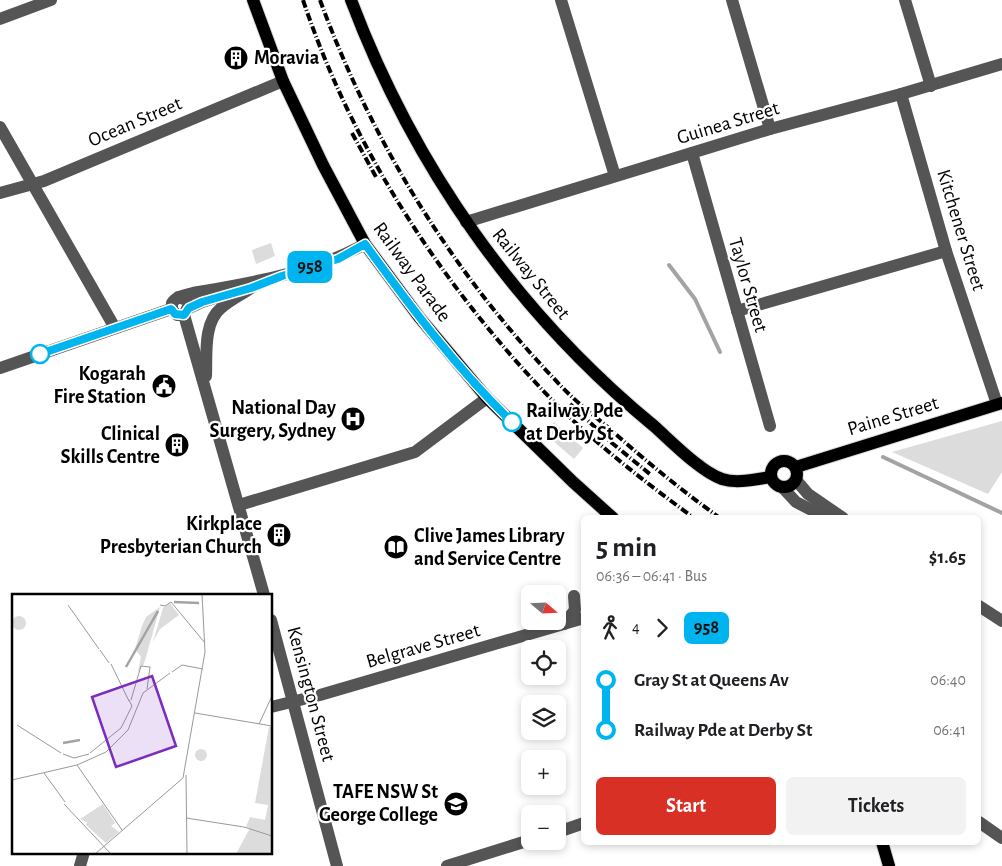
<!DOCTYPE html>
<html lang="en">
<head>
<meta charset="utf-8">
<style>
	:root { --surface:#fff; --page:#f2f2f2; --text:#202124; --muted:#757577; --accent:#d93025 }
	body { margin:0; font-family:"Alegreya Sans",sans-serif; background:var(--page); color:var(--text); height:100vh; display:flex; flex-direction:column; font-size:19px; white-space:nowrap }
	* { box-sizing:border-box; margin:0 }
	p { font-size:16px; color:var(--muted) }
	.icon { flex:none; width:28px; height:28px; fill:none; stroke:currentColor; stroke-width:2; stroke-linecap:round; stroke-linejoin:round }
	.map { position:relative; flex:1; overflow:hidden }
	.sheet { position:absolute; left:581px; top:515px; width:400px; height:330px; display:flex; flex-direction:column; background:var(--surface); border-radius:8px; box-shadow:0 2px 8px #0003 }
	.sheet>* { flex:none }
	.badge { padding:0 10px; border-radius:8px; font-size:18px; line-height:32px }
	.needle { width:32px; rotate:109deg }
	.tools { position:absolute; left:521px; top:585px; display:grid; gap:10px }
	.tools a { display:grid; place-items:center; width:45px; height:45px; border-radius:8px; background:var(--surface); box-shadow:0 2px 8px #0003; font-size:25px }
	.map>.badge { position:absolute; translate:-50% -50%; box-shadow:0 0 0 2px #fff }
	.legs { display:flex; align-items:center; gap:8px; height:55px; padding:0 15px; font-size:16px }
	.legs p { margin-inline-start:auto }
	.headline { display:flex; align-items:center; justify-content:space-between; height:85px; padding:0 15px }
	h1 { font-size:28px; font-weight:700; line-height:38px }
	.primary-button { display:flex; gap:10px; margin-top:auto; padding:10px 15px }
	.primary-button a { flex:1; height:58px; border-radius:8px; background:var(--accent); color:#fff; font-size:20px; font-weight:700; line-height:58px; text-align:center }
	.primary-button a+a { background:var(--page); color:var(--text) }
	ul { padding:0 15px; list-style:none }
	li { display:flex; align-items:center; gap:18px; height:50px; font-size:19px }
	li i { display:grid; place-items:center; width:8px; height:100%; margin:0 6px; background:currentColor }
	li i::after { content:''; width:12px; height:12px; margin:-6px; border:4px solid; border-radius:50%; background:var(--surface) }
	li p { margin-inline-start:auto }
	li:first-child i { background:linear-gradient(#0000 50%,currentColor 0) }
	li:last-child i { background:linear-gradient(currentColor 50%,#0000 0) }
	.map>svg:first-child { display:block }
	.green { fill:#dcdcdc }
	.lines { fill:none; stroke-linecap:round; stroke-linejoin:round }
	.stream { stroke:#a3a3a3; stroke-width:4 }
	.major-casing { stroke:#dbdbdb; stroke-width:14 }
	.minor { stroke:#555; stroke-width:12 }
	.major { stroke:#000; stroke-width:12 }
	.rail { stroke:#000; stroke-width:4; stroke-dasharray:8 2.5 1 2.5; stroke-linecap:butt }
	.line-1-casing { stroke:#fff; stroke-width:11 }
	.line-1 { stroke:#00b5ef; stroke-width:8 }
	.stop-1-dot { fill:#fff; stroke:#00b5ef; stroke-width:2.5 }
	.labels { text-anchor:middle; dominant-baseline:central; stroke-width:4.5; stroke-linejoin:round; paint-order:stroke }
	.poi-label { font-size:20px; font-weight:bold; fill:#000; stroke:#fff; text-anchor:end }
	.street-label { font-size:20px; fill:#000; stroke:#fff }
	.stop-label { font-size:20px; font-weight:bold; fill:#000; stroke:#fff; text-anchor:start }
	.inset-river { fill:none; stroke:#a3a3a3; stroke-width:2.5 }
	.inset-road { fill:none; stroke:#999; stroke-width:1 }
	.view { fill:#7b2cbf; fill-opacity:0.15; stroke:#7b2cbf; stroke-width:2.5 }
	.inset-edge { fill:none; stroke:#000; stroke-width:2.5 }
</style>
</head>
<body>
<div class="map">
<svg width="1002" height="866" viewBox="0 0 1002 866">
	<rect width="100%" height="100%" fill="#fff"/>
	<g class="green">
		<polygon points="271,243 275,256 256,264 252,250"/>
		<polygon points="1002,421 1002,472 988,494 892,452"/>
		<polygon points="554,422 583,448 574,459 544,433"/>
	</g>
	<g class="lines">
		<g class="stream">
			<polyline points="669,265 695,299 720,352"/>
			<polyline points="883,457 1002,513"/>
		</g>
		<defs>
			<g id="major">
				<polyline points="253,0 283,81 323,165 365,244 419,317 487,398 573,482 613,518"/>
				<path d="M351,0C414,167 516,312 654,426C672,442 700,471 722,479C737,484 756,479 771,477"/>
				<circle cx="784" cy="474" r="13"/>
				<polyline points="796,467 1002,403"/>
				<polyline points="882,842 889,866"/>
			</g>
		</defs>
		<use href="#major" class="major-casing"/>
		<g class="minor">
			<polyline points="561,0 615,176"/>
			<polyline points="732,0 770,129"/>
			<polyline points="905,0 931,86"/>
			<polyline points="0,19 51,0"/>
			<polyline points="901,94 946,251 997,404"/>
			<polyline points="0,127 115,328"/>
			<polyline points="692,153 770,426"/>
			<polyline points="0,193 44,181 283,81"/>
			<polyline points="466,222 770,129 901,94 1002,64"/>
			<path d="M178,297L187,300L189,305L184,315H177L172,310V303C176,296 186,295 193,293C251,283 313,273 365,244"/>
			<polyline points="189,308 202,302 227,294"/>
			<polyline points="737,311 946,251"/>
			<polyline points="184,315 264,595"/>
			<polyline points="0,368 171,309"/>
			<path d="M206,376C207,355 203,323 221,308C230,300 241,295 251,288"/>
			<polyline points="796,480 808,494 843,518"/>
			<polyline points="782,487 796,502 827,518"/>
			<polyline points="239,505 415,452 487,398"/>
			<polyline points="979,606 1002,621"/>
			<polyline points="271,620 337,866"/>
			<polyline points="564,624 575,610 574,596"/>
			<polyline points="271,707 320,695 584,618"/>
			<polyline points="979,822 1002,838"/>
			<polyline points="558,832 584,823"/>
			<polyline points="80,866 84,852"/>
			<polyline points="447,866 530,840"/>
		</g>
		<use href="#major" class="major"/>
		<g class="rail">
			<path d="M303,0C353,150 444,289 554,402C597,445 645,482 694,518"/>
			<path d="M320,0C373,145 455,277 563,388C577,403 595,416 611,430C647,462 681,490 720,518"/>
			<polyline points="352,133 376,177"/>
			<polyline points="570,404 612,443 651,475"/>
		</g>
	</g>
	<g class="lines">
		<defs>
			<path id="line-1" d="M40,354L171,309L175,314L184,315L189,308L202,302L251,288L282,276L338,259L365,244C410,306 457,369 512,422"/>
		</defs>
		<use href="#line-1" class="line-1-casing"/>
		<use href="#line-1" class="line-1"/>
	</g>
	<defs>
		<symbol id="building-disc" viewBox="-11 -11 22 22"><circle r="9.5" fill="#000" stroke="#fff"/><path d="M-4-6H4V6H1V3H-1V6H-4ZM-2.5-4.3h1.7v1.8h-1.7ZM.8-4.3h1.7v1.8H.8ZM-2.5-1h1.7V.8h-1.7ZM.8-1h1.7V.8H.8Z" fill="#fff"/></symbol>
		<symbol id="civic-disc" viewBox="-11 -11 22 22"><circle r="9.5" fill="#000" stroke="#fff"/><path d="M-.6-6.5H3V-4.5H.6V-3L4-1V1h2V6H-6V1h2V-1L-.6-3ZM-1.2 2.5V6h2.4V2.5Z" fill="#fff"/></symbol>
		<symbol id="hospital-disc" viewBox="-11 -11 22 22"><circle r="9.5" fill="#000" stroke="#fff"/><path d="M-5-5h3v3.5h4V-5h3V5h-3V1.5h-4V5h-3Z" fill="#fff"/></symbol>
		<symbol id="library-disc" viewBox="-11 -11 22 22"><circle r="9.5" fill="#000" stroke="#fff"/><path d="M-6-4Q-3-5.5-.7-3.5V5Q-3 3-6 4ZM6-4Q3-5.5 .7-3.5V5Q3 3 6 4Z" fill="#fff"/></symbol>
		<symbol id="university-disc" viewBox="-11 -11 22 22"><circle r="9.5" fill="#000" stroke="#fff"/><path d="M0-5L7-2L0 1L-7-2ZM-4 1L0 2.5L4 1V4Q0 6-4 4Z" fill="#fff"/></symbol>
	</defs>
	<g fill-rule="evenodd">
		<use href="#building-disc" x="222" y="44" width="28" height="28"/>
		<use href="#civic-disc" x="150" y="372" width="28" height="28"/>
		<use href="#hospital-disc" x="339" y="405" width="28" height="28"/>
		<use href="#building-disc" x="163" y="431" width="28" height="28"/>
		<use href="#building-disc" x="265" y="521" width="28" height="28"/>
		<use href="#library-disc" x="382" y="533" width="28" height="28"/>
		<use href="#university-disc" x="442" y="790" width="28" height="28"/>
	</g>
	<g class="stop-1-dot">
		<circle cx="40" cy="354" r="9"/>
		<circle cx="512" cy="422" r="9"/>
	</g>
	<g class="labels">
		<g class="poi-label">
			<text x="254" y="58" text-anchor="start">Moravia</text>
			<text x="146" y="374">Kogarah<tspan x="146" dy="23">Fire Station</tspan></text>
			<text x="336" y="408">National Day<tspan x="336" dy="23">Surgery, Sydney</tspan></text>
			<text x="160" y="434">Clinical<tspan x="160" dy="23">Skills Centre</tspan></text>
			<text x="262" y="524">Kirkplace<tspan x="262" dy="23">Presbyterian Church</tspan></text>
			<text x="414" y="536" text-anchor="start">Clive James Library<tspan x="414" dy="23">and Service Centre</tspan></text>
			<text x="438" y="792">TAFE NSW St<tspan x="438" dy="23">George College</tspan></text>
		</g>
		<g class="street-label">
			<text transform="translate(135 122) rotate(-23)">Ocean Street</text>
			<text transform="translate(728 123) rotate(-17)">Guinea Street</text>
			<text transform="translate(961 230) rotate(73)">Kitchener Street</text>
			<text transform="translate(412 272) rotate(54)">Railway Parade</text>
			<text transform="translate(531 274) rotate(51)">Railway Street</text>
			<text transform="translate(748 285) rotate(74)">Taylor Street</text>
			<text transform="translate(893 416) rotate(-17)">Paine Street</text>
			<text transform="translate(423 646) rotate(-16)">Belgrave Street</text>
			<text transform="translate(311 694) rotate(75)">Kensington Street</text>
		</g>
		<g class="stop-label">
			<text x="526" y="411">Railway Pde<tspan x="526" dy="23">at Derby St</tspan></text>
		</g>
	</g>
	<g transform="translate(12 594)">
		<rect width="260" height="260" fill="#fff"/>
		<path d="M158,9L167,21L148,35L141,48L151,14ZM148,13L132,70L126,78L129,63L123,55L130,32L134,23ZM0 29a7 7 0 1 1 14 0a7 7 0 1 1-14 0ZM257,133H260V260H224L238,234L234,233L238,223L253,226L256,211L243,209ZM183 161a6 6 0 1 1 12 0a6 6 0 1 1-12 0ZM91,210L103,229L99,232L107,238L94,249L74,231L75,228L68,225Z" fill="#dcdcdc"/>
		<path class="inset-river" d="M162,8L187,9M114,73L146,17M51,149L68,146"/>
		<path class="inset-road" d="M56,11L87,55M148,11L153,12L159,8L193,49M88,56L97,69M99,70L117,107M160,78L170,71L191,75M135,95L138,73M119,106L129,72L138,73M183,119L260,132M247,130L260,102M5,131L49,159M78,159L109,134L120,112L117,106M51,160L62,164L77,160M65,171L110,236M32,179L53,208M174,181L175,260M0,186L65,171L94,158L116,136L131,99L158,79M52,210L99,260M174,224L232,233L260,242M83,260L171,184L193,58L190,0"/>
		<path class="view" d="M140,82L164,152L104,173L80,103Z"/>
		<rect width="260" height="260" class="inset-edge"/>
	</g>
</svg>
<div class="tools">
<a><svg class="needle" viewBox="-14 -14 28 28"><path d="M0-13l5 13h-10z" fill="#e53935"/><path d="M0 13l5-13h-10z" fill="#757577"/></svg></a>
<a><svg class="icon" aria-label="locate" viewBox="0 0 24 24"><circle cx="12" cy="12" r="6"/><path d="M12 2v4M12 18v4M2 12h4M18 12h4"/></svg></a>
<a><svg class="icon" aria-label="layers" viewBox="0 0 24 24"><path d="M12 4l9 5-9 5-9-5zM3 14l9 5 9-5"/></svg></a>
<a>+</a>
<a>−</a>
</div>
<b class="badge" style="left:310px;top:267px;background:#00b5ef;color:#111">958</b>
<section class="sheet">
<div class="headline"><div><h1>5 min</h1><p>06:36 – 06:41 · Bus</p></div><b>$1.65</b></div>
<div class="legs"><svg class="icon" aria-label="walk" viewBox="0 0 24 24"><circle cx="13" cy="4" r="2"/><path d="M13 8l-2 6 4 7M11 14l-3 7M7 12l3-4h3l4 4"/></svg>4<svg class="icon" aria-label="forward" viewBox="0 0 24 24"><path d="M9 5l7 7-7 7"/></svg><b class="badge" style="background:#00b5ef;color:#111">958</b></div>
<ul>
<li><i style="color:#00b5ef"></i><b>Gray St at Queens Av</b><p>06:40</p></li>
<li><i style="color:#00b5ef"></i><b>Railway Pde at Derby St</b><p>06:41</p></li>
</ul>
<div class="primary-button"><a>Start</a><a>Tickets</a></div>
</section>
</div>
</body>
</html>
